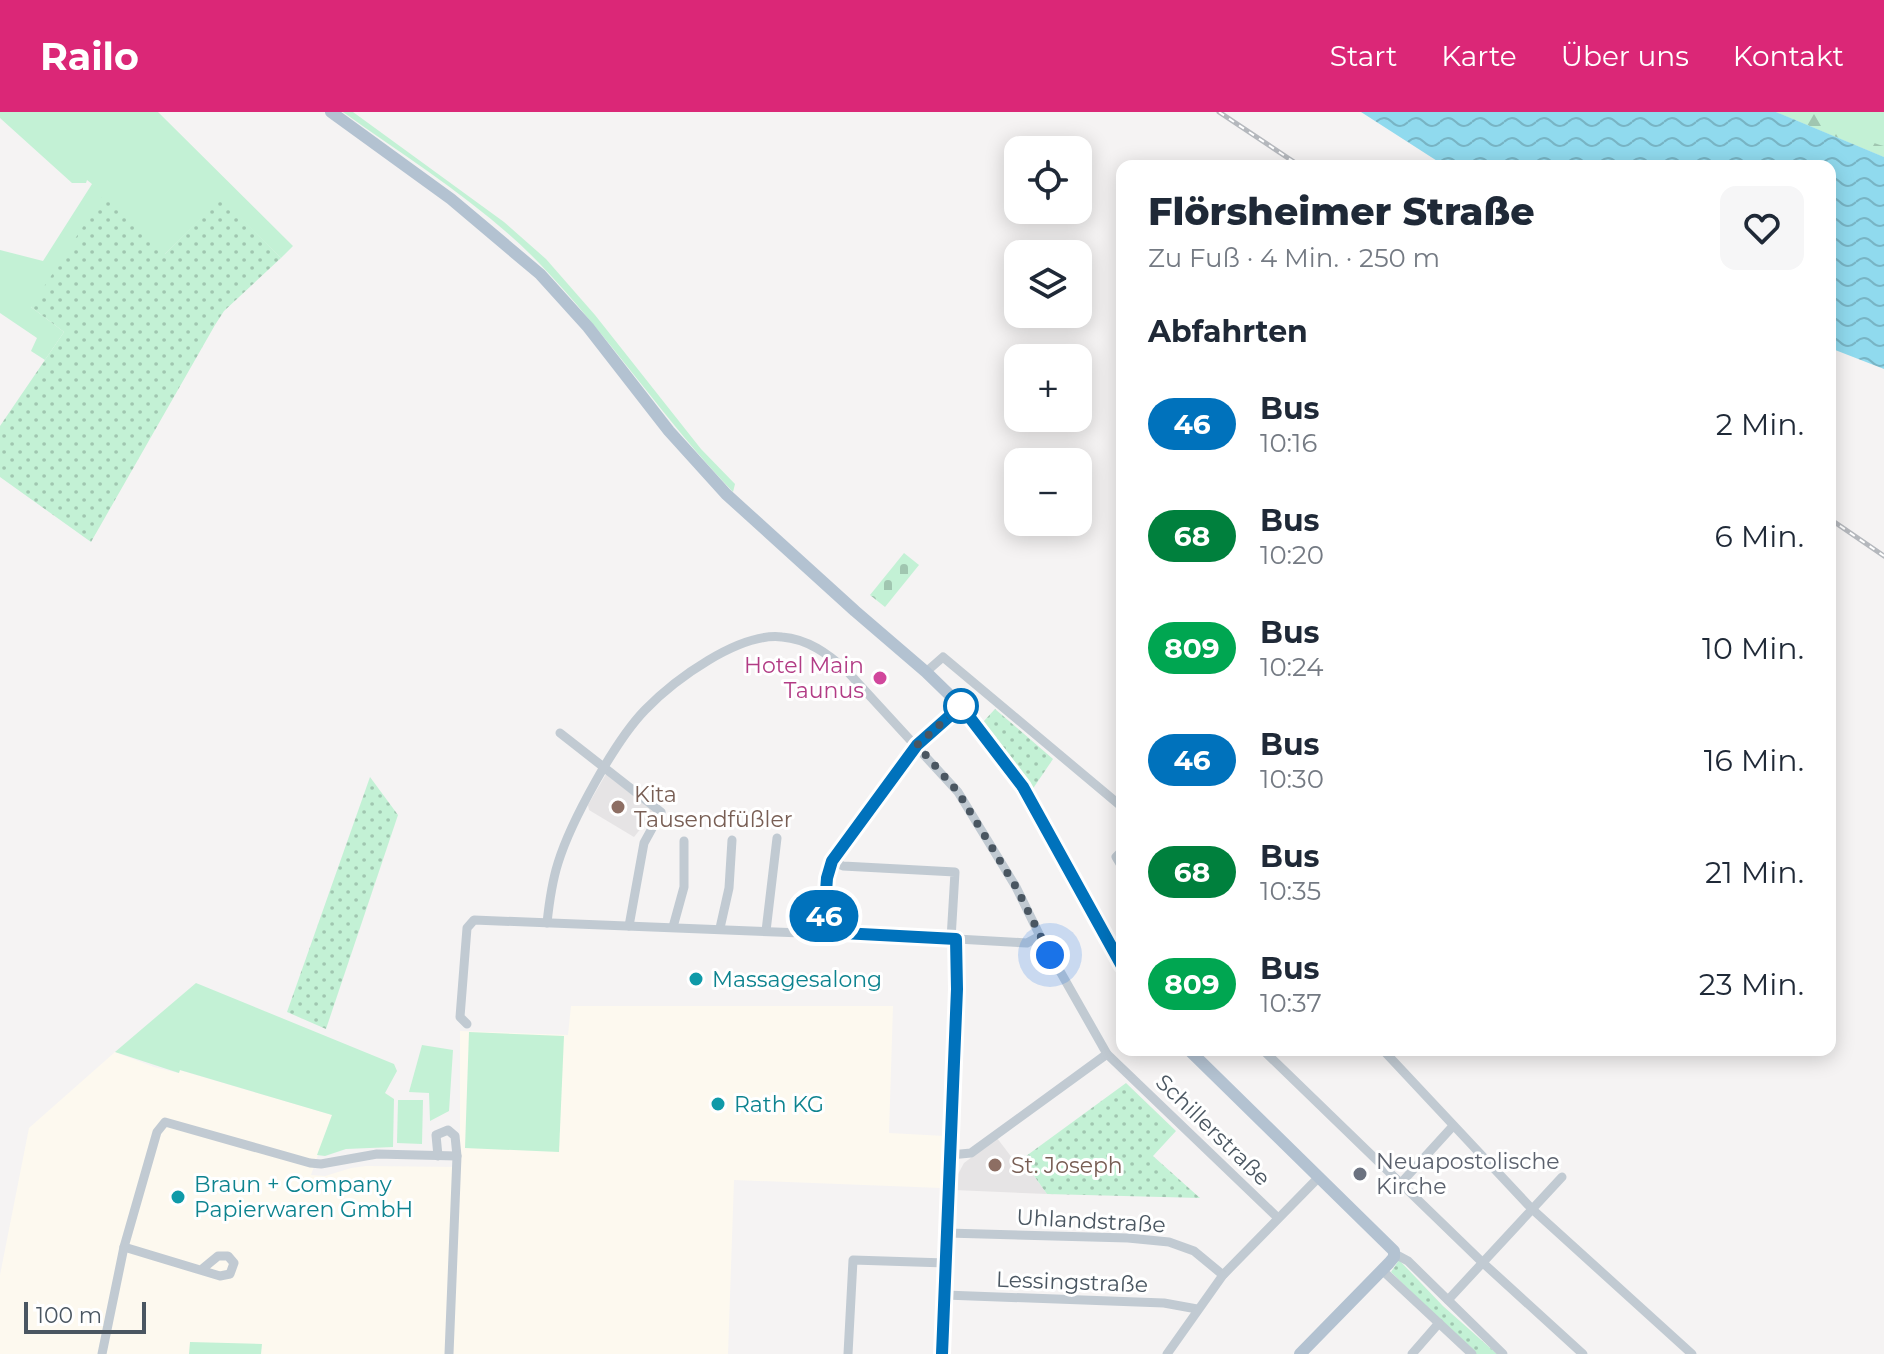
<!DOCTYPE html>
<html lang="de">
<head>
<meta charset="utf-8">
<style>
	:root { --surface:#fff; --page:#f6f6f7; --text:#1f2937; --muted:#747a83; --accent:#db2777 }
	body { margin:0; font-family:Montserrat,sans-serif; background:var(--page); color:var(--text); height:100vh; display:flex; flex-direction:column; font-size:30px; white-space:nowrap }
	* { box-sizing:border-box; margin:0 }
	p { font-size:26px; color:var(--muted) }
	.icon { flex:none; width:44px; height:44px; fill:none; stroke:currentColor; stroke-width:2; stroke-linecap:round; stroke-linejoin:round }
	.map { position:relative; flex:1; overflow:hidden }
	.details { position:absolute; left:1116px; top:48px; width:720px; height:896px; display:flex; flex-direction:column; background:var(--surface); border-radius:16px; box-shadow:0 4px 20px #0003 }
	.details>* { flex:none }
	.badge { padding:0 16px; border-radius:26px; font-size:28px; line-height:52px }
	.buttons { position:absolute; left:1004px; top:24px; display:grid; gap:16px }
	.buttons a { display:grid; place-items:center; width:88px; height:88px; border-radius:16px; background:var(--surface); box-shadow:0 4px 20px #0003; font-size:40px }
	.scale { position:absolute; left:24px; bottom:20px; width:122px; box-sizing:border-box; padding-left:8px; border:4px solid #4a5661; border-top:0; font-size:22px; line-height:28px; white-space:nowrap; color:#4a5661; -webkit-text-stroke:6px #fff; paint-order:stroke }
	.you { position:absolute; width:40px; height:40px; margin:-20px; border:6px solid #fff; border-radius:50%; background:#1a73e8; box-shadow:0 0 0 12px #1a73e833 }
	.map>.badge { position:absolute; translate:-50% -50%; box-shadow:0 0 0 4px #fff }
	h2 { padding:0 32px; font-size:30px; line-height:72px }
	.round { display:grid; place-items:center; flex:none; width:84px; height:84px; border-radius:16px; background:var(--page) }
	.overview { display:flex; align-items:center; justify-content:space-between; height:136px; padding:0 32px }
	h1 { font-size:38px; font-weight:800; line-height:60px }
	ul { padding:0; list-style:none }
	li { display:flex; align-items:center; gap:24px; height:112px; padding:0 32px }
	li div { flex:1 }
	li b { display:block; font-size:30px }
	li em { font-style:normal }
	li .badge { min-width:88px; font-weight:700; text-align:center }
	header { display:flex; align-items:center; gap:48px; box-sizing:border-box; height:112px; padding:0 40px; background:var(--accent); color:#fff }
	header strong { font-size:38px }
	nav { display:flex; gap:44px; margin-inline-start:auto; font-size:28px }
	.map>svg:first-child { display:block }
	.commercial { fill:#fdf9ef }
	.education { fill:#e6e4e5 }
	.grass { fill:#c3f1d5 }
	.forest { fill:url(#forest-firs) }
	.cemetery { fill:url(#cemetery-stones) }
	.park { fill:url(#park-dots) }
	.water { fill:url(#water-waves) }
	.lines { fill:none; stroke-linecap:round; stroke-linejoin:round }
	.minor { stroke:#c1cad2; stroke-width:9 }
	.major { stroke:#b3c2d1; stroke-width:12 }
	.rail-casing { stroke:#b5b8bd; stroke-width:5 }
	.rail { stroke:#fff; stroke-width:2; stroke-dasharray:6; stroke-linecap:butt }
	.line-casing { stroke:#fff; stroke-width:18 }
	.line { stroke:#0072bc; stroke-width:12 }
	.walk { stroke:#4a5661; stroke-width:8; stroke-dasharray:0 14.4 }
	.hotel-dot { fill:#d1479c; stroke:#fff; stroke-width:3 }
	.stop-dot { fill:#fff; stroke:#0072bc; stroke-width:4 }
	.education-dot { fill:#8d6e63; stroke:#fff; stroke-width:3 }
	.culture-dot { fill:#0f9aa8; stroke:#fff; stroke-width:3 }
	.worship-dot { fill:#6b7280; stroke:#fff; stroke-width:3 }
	.labels { text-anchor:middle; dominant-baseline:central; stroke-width:6; stroke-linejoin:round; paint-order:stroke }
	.hotel-label { font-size:22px; fill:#b23c85; stroke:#fff; text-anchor:end }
	.education-label { font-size:22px; fill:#785e54; stroke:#fff; text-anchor:start }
	.culture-label { font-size:22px; fill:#0d838f; stroke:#fff; text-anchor:start }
	.street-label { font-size:22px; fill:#4a5661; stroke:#fff }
	.worship-label { font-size:22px; fill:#5b616d; stroke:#fff; text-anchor:start }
</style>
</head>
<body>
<header>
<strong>Railo</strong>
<nav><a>Start</a><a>Karte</a><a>Über uns</a><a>Kontakt</a></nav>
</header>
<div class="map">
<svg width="1884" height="1242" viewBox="0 0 1884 1242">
	<defs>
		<pattern id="forest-firs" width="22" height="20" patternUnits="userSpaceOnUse" patternTransform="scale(2)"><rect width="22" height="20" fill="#c3f1d5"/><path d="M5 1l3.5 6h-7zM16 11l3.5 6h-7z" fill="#a0c6b0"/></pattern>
		<pattern id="cemetery-stones" width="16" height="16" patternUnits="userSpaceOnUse" patternTransform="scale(2)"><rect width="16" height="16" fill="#c3f1d5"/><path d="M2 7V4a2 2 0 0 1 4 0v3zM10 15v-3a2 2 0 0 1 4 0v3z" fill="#a0c6b0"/></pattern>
		<pattern id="park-dots" width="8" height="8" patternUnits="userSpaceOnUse" patternTransform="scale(2)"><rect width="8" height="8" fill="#c3f1d5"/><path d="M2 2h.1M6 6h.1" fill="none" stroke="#a0c6b0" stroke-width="1.8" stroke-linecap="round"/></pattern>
		<pattern id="water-waves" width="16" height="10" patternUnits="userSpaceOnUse" patternTransform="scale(2)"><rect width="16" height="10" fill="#90daee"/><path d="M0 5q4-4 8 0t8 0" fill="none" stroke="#78b4c4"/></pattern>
	</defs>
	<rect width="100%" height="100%" fill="#f5f3f3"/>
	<polygon class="commercial" points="571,894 893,894 889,1021 945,1024 941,1076 734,1068 728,1242 0,1242 0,1163 29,1016 115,940 154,955 178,961 179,958 332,1003 311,1063 325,1064 351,1056 366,1054 460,1055 460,919 568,923"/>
	<g class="education">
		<polygon points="606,662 654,700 634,725 589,698 588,693"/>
		<polygon points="997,1026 1016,1051 1022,1047 1047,1082 954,1078 957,1064 964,1051"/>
	</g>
	<g class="grass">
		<polygon points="0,0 158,0 293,134 281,146 221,87 165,142 31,195 64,220 45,248 31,239 37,226 0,201 0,138 43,149 92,72 87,68 86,71 72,71 0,6"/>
		<path d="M343,0H353L504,110L546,147L595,203L701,337L735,372L733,380C664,308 609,224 540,152C483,93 410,48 343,0Z"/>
		<polygon points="1776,0 1884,0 1884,45"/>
		<polygon points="196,871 394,952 397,959 385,981 394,987 393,1035 346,1037 325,1044 317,1043 332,1003 180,958 179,961 115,940"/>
		<polygon points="469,920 564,924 559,1040 465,1036"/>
		<polygon points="422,933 453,938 449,999 430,1009 429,981 409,980"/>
		<polygon points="398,988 423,988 422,1032 397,1031"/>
		<polygon points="190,1230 262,1232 261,1242 189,1242"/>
	</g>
	<path class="forest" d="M1776,0H1816L1828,15C1849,16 1863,29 1884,34V45Z"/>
	<polygon class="cemetery" points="904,441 919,453 885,495 870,483"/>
	<g class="park">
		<polygon points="104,82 165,142 221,86 281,146 224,199 215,213 91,430 0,365 0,314 64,220 31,195"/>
		<polygon points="995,597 1053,647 1032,678 983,610"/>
		<polygon points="370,665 398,703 326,917 287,900"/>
		<polygon points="1126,971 1176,1019 1153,1044 1200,1086 1047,1082 1022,1047"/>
		<polygon points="1399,1148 1443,1194 1497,1242 1475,1242 1391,1160"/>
	</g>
	<polygon class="water" points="1361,0 1776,0 1884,45 1884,257 1830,236 1830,54 1445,54"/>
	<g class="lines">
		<g class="minor">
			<polyline points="926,560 943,545 1122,695"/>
			<polyline points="560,621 661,700 644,731 629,814"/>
			<polyline points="1122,739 1116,745 1122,755"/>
			<polyline points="832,749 843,754 955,760 951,827"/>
			<path d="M547,811C549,792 552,770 558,751C571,709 615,629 645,598C674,568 739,520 782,525C808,527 828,542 846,558L958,680L1016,775L1040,824L1107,942L1278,1106"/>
			<polyline points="673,815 684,775 684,729"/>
			<polyline points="720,816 729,776 732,728"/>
			<polyline points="766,819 777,726"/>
			<polyline points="823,820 827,766 832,749 917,633 961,594"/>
			<polyline points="467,912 460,905 467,816 474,808 802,821 818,819 1027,831 1040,824"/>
			<polyline points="1263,938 1482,1150 1583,1242"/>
			<polyline points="1383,938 1532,1097 1692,1242"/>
			<polyline points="950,1043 971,1041 1107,942"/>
			<polyline points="438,1044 436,1023 448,1018 455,1024 457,1044 449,1242"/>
			<polyline points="1401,1071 1453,1014"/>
			<polyline points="947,1121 1128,1126 1169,1130 1194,1139 1223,1163"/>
			<polyline points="124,1135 220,1164 230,1162 234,1151 228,1144 218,1144 201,1158"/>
			<polyline points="1395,1142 1408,1149 1503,1242"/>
			<polyline points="1383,1159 1472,1242"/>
			<polyline points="945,1183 1164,1191 1197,1197"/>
			<polyline points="1448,1188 1562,1065"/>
			<polyline points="102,1242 124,1135 157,1020 165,1010 310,1051 321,1052 377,1042 457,1044"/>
			<polyline points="848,1242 853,1148 946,1151"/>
			<polyline points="942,1242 958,846 956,827"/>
			<polyline points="1167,1242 1223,1163 1319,1065"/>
			<polyline points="1412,1242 1439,1211"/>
		</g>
		<g class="major">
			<polyline points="331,0 451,87 540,162 588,215 669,319 726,382 855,499 926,560 961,594 1023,675 1122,854"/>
			<polyline points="1189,938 1394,1139 1394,1145 1389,1151 1300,1242"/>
		</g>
		<defs>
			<g id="rail">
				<polyline points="1219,0 1300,54"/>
				<polyline points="1830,407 1884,444"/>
			</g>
		</defs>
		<use href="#rail" class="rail-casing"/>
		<use href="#rail" class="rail"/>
	</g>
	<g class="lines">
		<defs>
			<polyline id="line" points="942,1242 957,877 956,827 823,820 827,766 832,749 917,633 961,594 1023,675 1122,854"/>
		</defs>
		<use href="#line" class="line-casing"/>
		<use href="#line" class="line"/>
		<polyline class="walk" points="961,594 917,633 958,680 1016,775 1050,843"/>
	</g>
	<circle class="hotel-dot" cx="880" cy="566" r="8"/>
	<circle class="stop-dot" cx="961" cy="594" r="16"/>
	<g class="education-dot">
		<circle cx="618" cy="695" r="8"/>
		<circle cx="995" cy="1053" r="8"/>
	</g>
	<g class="culture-dot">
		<circle cx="696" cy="867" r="8"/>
		<circle cx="718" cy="992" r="8"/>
		<circle cx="178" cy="1085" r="8"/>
	</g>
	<circle class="worship-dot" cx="1360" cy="1062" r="8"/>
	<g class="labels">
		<g class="hotel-label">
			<text x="864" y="553">Hotel Main<tspan x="864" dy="25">Taunus</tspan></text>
		</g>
		<g class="education-label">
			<text x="634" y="682">Kita<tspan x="634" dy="25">Tausendfüßler</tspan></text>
			<text x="1011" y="1053">St. Joseph</text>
		</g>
		<g class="culture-label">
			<text x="712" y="867">Massagesalong</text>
			<text x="734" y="992">Rath KG</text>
			<text x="194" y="1072">Braun + Company<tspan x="194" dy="25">Papierwaren GmbH</tspan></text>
		</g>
		<g class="street-label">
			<text transform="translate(1213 1018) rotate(44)">Schillerstraße</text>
			<text transform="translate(1091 1109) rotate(3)">Uhlandstraße</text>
			<text transform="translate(1072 1170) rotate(2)">Lessingstraße</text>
		</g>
		<g class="worship-label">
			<text x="1376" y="1049">Neuapostolische<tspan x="1376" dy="25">Kirche</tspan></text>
		</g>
	</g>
</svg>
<div class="buttons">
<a><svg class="icon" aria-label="locate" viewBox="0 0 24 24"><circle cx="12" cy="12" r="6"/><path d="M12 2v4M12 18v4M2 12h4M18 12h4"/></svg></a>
<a><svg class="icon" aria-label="layers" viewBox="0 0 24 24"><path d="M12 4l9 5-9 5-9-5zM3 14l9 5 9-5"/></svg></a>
<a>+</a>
<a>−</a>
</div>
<div class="scale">100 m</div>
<div class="you" style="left:1050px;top:843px"></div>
<b class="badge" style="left:824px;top:804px;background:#0072bc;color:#fff">46</b>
<section class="details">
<div class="overview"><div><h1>Flörsheimer Straße</h1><p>Zu Fuß · 4 Min. · 250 m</p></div><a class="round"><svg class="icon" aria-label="heart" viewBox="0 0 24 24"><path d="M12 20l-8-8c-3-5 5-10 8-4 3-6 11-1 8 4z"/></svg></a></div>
<h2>Abfahrten</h2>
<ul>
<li><span class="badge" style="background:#0072bc;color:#fff">46</span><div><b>Bus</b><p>10:16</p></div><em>2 Min.</em></li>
<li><span class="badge" style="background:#00803d;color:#fff">68</span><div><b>Bus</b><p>10:20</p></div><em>6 Min.</em></li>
<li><span class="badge" style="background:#00a651;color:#fff">809</span><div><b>Bus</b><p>10:24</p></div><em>10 Min.</em></li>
<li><span class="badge" style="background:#0072bc;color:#fff">46</span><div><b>Bus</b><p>10:30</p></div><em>16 Min.</em></li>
<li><span class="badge" style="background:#00803d;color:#fff">68</span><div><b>Bus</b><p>10:35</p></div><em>21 Min.</em></li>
<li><span class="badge" style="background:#00a651;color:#fff">809</span><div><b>Bus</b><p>10:37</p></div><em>23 Min.</em></li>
</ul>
</section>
</div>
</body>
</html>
